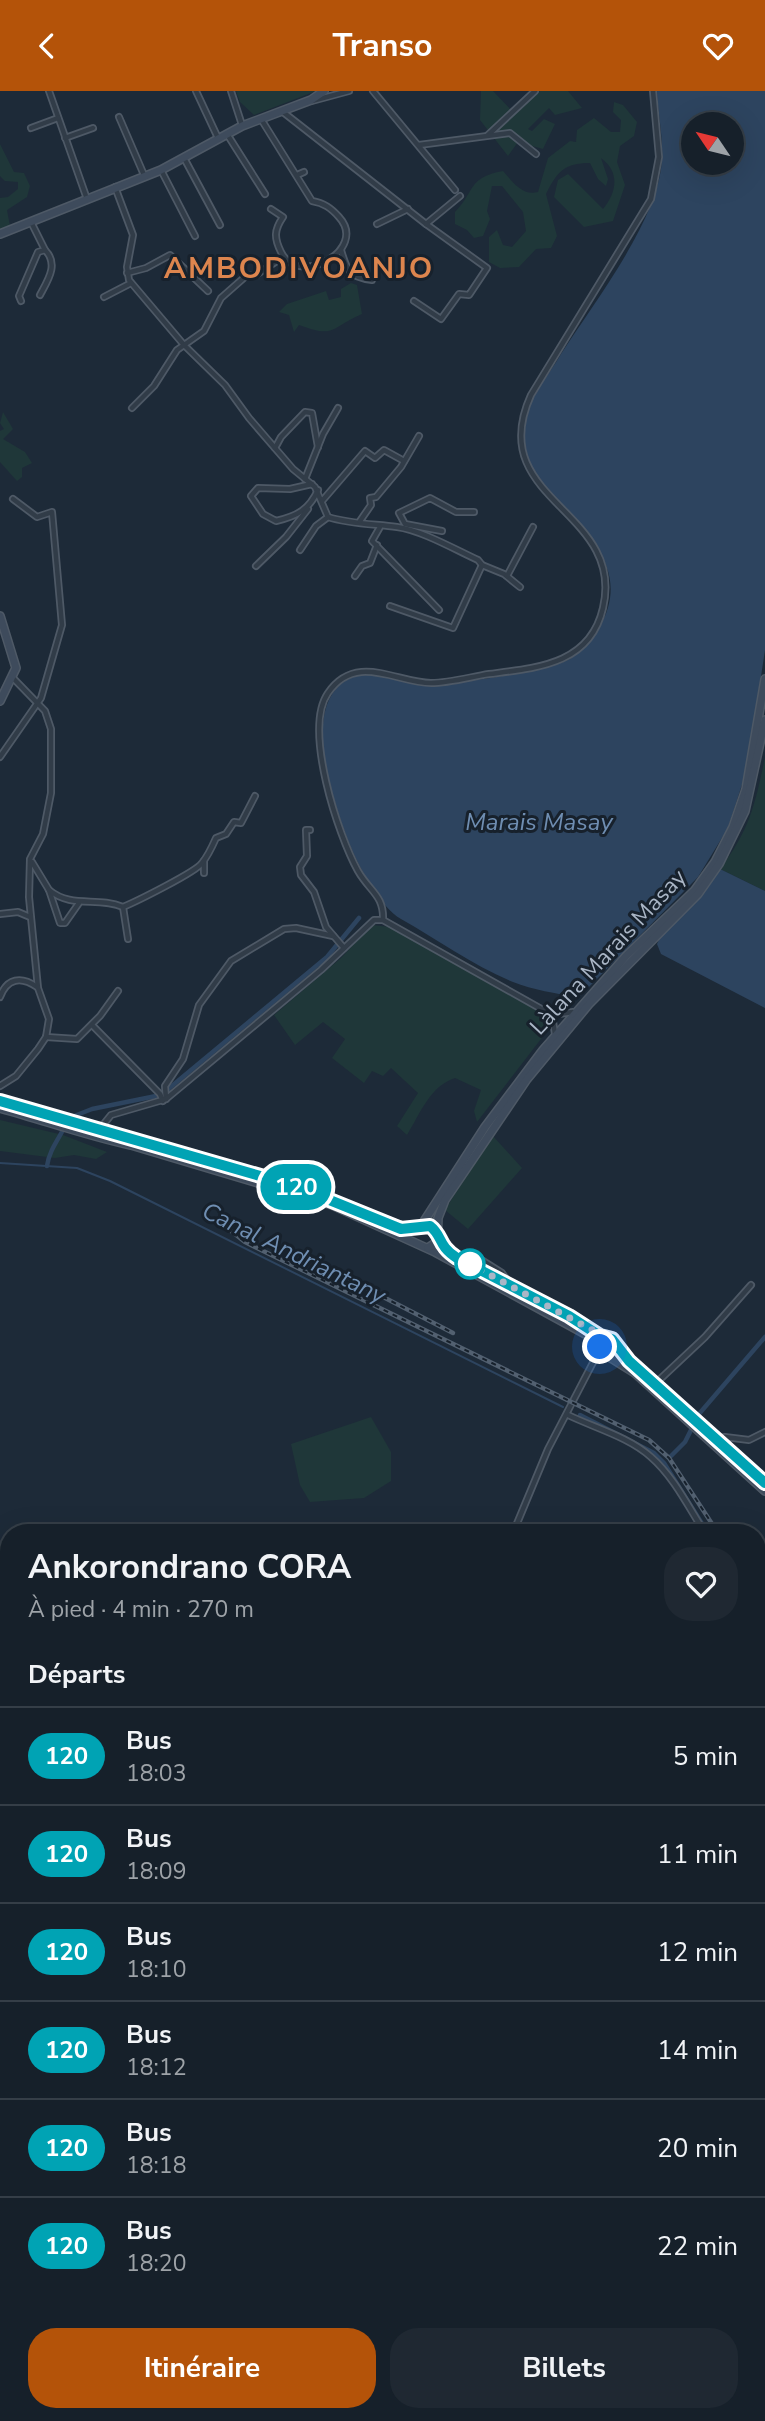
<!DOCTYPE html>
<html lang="fr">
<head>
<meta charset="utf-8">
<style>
	:root { --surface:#16202a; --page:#1f2832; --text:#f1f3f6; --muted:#9ea3a8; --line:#353e47; --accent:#b45309 }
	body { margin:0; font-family:"Nunito Sans",sans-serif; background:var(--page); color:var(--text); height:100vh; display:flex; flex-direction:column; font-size:26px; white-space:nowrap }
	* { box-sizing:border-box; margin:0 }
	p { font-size:23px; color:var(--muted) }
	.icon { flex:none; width:38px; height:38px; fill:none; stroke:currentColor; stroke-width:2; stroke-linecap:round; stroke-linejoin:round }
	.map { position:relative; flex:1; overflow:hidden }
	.panel { position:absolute; left:0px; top:1433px; width:766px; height:898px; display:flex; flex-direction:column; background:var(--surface); border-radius:28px 28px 0 0; box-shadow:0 7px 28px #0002,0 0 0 2px var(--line) }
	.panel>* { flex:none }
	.badge { padding:0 14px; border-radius:23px; font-size:24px; line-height:46px }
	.needle { width:46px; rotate:305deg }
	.buttons { position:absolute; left:681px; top:21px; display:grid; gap:14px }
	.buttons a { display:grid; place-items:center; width:63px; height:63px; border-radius:50%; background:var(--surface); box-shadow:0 7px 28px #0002,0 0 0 2px var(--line); font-size:35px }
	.you { position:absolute; width:35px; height:35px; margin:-18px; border:5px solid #fff; border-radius:50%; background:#1a73e8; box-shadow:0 0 0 10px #1a73e833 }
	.map>.badge { position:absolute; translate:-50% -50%; box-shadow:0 0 0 4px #fff }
	h2 { padding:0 28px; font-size:26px; line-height:63px }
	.round { display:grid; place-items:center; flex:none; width:74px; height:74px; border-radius:28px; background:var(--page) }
	.headline { display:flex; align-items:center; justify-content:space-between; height:119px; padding:0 28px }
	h1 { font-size:33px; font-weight:700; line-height:52px }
	.primary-button { display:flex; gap:14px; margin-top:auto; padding:14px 28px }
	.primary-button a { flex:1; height:80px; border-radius:28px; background:var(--accent); color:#fff; font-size:28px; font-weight:700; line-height:80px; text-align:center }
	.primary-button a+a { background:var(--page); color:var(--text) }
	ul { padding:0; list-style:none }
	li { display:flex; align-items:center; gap:21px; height:98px; padding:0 28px; border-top:2px solid var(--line) }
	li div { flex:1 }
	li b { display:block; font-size:26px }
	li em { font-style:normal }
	li .badge { min-width:77px; font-weight:700; text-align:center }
	header { display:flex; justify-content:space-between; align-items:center; height:91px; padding:0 28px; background:var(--accent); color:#fff; font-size:32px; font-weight:700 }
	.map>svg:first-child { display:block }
	.green { fill:#1f3739 }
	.water { fill:#2d445f; fill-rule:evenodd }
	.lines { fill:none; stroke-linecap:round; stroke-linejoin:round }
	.stream { stroke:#2d445f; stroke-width:2 }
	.canal { stroke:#2d445f; stroke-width:4.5 }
	.minor-casing { stroke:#4e5966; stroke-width:8 }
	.secondary-casing { stroke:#4e5966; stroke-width:10 }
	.primary-casing { stroke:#3a4551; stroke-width:10 }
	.minor { stroke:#313c48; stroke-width:4.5 }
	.secondary { stroke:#3e4b5c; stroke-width:7 }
	.primary { stroke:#4e5b69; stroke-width:7 }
	.rail-casing { stroke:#526070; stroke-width:4.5 }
	.rail { stroke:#17212c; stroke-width:2; stroke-dasharray:5; stroke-linecap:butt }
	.line-casing { stroke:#fff; stroke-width:16 }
	.line { stroke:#00a3b4; stroke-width:10 }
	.walk { stroke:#aab6c6; stroke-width:7; stroke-dasharray:0 12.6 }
	.stop-dot { fill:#fff; stroke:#00a3b4; stroke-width:3.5 }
	.labels { text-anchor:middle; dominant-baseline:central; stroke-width:6; stroke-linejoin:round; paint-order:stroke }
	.street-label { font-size:23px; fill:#aab6c6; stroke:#17212c }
	.water-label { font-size:24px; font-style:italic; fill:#6f8eb2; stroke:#17212c }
	.district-label { font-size:30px; font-weight:bold; letter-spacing:2px; fill:#dd854e; stroke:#17212c }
</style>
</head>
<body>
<header><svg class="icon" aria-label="back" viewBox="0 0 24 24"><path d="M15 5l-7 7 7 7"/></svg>Transo<svg class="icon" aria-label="heart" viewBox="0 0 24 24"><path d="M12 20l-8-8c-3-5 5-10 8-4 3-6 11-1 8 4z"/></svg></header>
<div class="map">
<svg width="765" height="2330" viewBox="0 0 765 2330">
	<rect width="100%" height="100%" fill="#1d2a38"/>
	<g class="green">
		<polygon points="236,0 316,0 254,24 240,11"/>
		<polygon points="481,0 493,0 514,22 540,0 568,0 582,17 555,24 549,17 528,38 532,40 544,28 555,33 543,58 518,51 508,65 480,29"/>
		<path d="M614,11L623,14L637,31L634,45L620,55L617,71L625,94L613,130L584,136L554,106L558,89L568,83L603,118C617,101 620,81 601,67L608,88L606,95L598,88L590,72C564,72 557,81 546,103L557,145L551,157L536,158L519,176L500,177L489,171V146L497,139L503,154L512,156L526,140L523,121L502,95H492L487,120L490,128L483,145L474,147L467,139L455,133V121C476,99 467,87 503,80C513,91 522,105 538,101L548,67L570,50L576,51L577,39L594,27L611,41H620L621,29L613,21Z"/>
		<polygon points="0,53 14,81 24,82 30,95 27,106 7,119 10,135 0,139 0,107 8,106 18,98 18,91 5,90 0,85"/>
		<path d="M351,192L357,194L362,223C331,236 336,248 299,234L294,241L289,224L279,221L287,213L326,200L329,209L341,206V198Z"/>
		<polygon points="3,321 13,338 3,348 25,361 32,372 22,377 22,386 17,390 0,371 0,340 4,338 0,332"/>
		<path d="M765,666V800L720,778C750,738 755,714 765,666Z"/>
		<path d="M372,834L390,836L550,926L551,935L477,1031L474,1020L481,999L455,987C430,995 420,1023 407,1044L397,1035L418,1002L391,977L383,985L372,980L364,992L332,967L345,948L323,931L295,954L274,924L341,867Z"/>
		<polygon points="0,1029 63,1044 107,1061 96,1068 74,1064 55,1067 0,1060"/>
		<polygon points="492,1044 522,1077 468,1138 445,1119"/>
		<polygon points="371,1326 391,1361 391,1390 364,1407 310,1411 300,1394 291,1353"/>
	</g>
	<g class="water">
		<path d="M657,0H765V559L747,678L728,737L698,786L578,907C556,902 533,899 513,891C474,875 438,849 401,828C380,816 358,774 349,752C333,709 294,602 359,584C378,578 422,590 445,591C469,592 550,579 570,568C581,561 591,550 598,539C652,448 516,415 522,340C524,314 545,289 558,268C591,215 660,129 662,67C663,45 658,22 657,0ZM693,33H732V72H693Z"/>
		<polygon points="720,778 765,800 765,917 661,863 657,853 661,844 698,809"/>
	</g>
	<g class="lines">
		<g class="stream">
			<polyline points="0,1072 77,1077 110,1090 563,1316"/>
			<polyline points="0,2017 9,2048"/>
			<polyline points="0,2245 9,2248"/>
			<polyline points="0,2270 9,2277"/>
			<polyline points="69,2322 79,2330"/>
			<polyline points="252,2322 282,2330"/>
			<polyline points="535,2322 551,2330"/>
		</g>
		<g class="canal">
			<path d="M47,1075C49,1058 62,1044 69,1027L92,1018L161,1004L327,866L359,827"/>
			<polyline points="580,1324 654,1362 664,1372 708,1442"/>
			<polyline points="671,1365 685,1351 699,1323 765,1246"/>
			<polyline points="758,1526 765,1543"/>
			<polyline points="758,1611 765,1604"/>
			<polyline points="758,1844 765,1864"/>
			<polyline points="0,1881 9,1881"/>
			<polyline points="0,2046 8,2044"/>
			<polyline points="466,2322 481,2330"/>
			<polyline points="334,2330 341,2322"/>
			<polyline points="526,2330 547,2328"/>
		</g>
		<defs>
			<g id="minor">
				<polyline points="49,0 87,108"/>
				<polyline points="196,0 218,47"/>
				<polyline points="231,0 242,34"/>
				<polyline points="373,0 455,99"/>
				<polyline points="312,10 349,0"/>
				<polyline points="283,21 426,133 487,177 469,204 459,203 441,228 414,210"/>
				<polyline points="119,26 144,84"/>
				<path d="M261,28L312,110C324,112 331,117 339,126C369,159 298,197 281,161C274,147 274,139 283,126L271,118"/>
				<polyline points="31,37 58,27"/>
				<polyline points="227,43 265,103"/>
				<polyline points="488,44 535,0"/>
				<polyline points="65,47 93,37"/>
				<polyline points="419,54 510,42 536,63"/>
				<polyline points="184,67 220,134"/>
				<polyline points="161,79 195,145"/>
				<polyline points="297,84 304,81"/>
				<path d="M115,96L133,144L127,176L129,189L184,254L225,294L249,327L293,378L315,396L328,426C350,433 374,433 397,436C421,439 456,459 478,469L482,474L504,483L520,496"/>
				<polyline points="377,133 408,118"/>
				<polyline points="426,133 460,105"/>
				<path d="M341,159C347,180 349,186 372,189"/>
				<polyline points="127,182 146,177 170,164 208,200"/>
				<path d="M40,204C48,189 59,173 45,159"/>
				<polyline points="104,206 131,192"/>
				<polyline points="21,210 19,205 38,161 45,159 31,131"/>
				<polyline points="132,317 154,295 177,259 204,240 221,207 246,185 256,184 283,166"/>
				<polyline points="275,357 281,346 305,321 312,322 318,356"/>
				<polyline points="305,388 323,343 338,317"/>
				<path d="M312,393L290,398L258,397L251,405L263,423L276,430C297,425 309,419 318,399"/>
				<polyline points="322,410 365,360 375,367 384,359 404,370"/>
				<polyline points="360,430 371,414 370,407 376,406 401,376 419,345"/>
				<polyline points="380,436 372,450 439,519"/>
				<polyline points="442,440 405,433 399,422 430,407 456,421 474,421"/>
				<polyline points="300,459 316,435 328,426"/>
				<polyline points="256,475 286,446 308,418"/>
				<polyline points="355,485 362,475 370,472 377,454"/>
				<polyline points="507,485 533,436"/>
				<polyline points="390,515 453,537 482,474"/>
				<polyline points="0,666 41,607 62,534 52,421 37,426 13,408"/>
				<polyline points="310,739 306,739 307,765 300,776 301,784 314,801 326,836 344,857"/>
				<polyline points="204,770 204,782"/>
				<polyline points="32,771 49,799 60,832 65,832 79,812"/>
				<path d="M49,799C72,818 97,805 123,816C135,811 196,781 202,772C208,765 212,756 216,747L226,743L234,731L241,732L255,705"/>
				<polyline points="123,816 128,848"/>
				<polyline points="0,823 18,821 30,826"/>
				<path d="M383,829C384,804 370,801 358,780C338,744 303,638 328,602C356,561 397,592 431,592C450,592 470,586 489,583C536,577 590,574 603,517C626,418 483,410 531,304L651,108L659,66L653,0"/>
				<path d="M0,906C7,887 21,885 37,896"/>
				<polyline points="552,924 555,943"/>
				<polyline points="92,934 160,1003 163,1010"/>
				<polyline points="46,946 77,948 100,925 118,900"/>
				<polyline points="0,995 16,985 38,958 46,946 49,928 38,897 29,806 30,768 43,743 51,702 51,638 45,620 13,587"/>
				<polyline points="166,1008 165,995 183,968 199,914 231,870 284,838 296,837 333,845"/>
				<polyline points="99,1039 111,1024 166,1008 321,879 374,829 383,829 552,924 573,921"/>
				<polyline points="463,1169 475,1165 502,1182 510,1193"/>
				<polyline points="656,1292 705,1246 751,1194"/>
				<path d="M568,1324C595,1337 629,1346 651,1366C674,1386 689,1417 705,1442"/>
				<polyline points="717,1348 725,1346 749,1349 765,1341"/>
				<polyline points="513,1442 548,1358 600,1258"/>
				<polyline points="758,1535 765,1553"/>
				<polyline points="758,1604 765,1596"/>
				<polyline points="758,1857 765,1876"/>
			</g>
			<g id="secondary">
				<polyline points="0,143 161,79 242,35 311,9 324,0"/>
				<polyline points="0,525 16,577 0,610"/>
				<polyline points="0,1010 295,1095 401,1138 419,1136"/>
				<path d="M0,1017C44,1029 88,1045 131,1054L332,1114L435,1161L589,1245L603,1262L635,1282L765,1400"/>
				<polyline points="421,1135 485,1036 543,959 626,865 695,799 715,771 733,736 746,698 765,588"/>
				<polyline points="438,1147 443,1157 457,1167 569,1225 600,1245 614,1249 630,1270 765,1392"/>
				<polyline points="428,1157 437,1151 438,1127 445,1109 527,988 589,913 698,803 719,773 745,720 765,629"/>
				<polyline points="758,1936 765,1889"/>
				<polyline points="758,1972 762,1988 765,2113"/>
				<polyline points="765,2119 765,2146"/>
				<polyline points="758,2318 765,2313"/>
				<polyline points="702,2330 742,2327 758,2330"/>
			</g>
			<g id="primary">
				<polyline points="765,1925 765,1926"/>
				<polyline points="758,1930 759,1925"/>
				<polyline points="758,1943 765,1943"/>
				<polyline points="0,1955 9,1954"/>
				<polyline points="758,1968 765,1968"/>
				<polyline points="758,1976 760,1979"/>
			</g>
		</defs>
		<use href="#minor" class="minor-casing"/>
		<use href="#secondary" class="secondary-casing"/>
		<use href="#primary" class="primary-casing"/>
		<use href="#minor" class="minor"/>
		<use href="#secondary" class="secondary"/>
		<use href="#primary" class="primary"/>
		<defs>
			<g id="rail">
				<polyline points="225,1135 245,1151 649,1349 669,1367 718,1442"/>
				<polyline points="336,1189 358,1193 453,1242"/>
				<polyline points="758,1506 765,1521"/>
				<polyline points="758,1622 765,1615"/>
				<polyline points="758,1833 765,1844"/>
			</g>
		</defs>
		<use href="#rail" class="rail-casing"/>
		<use href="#rail" class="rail"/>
	</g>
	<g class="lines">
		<defs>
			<path id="line" d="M0,1010L295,1095L401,1138L430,1135C443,1145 437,1154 457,1167L569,1225L600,1245L612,1248L629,1270L765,1392"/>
		</defs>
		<use href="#line" class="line-casing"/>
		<use href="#line" class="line"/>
		<polyline class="walk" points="470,1173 607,1247 600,1256"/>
	</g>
	<circle class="stop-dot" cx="470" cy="1173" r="14"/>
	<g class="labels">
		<g class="street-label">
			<text transform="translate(608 861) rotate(-47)">Làlana Marais Masay</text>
		</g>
		<g class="water-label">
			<text x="539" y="731">Marais Masay</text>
			<text transform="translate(294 1162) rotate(26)">Canal Andriantany</text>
		</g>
		<g class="district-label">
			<text x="299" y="177">AMBODIVOANJO</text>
		</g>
	</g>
</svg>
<div class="buttons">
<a><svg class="needle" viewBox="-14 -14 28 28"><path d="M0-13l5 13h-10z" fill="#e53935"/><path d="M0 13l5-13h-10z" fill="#9ea3a8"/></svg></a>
</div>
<div class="you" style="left:600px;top:1256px"></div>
<b class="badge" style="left:296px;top:1096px;background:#00a3b4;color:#fff">120</b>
<section class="panel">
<div class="headline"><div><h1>Ankorondrano CORA</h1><p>À pied · 4 min · 270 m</p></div><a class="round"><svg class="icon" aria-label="heart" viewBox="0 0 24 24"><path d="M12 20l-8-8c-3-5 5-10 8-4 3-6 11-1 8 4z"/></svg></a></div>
<h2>Départs</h2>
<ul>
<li><span class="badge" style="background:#00a3b4;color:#fff">120</span><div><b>Bus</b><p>18:03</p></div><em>5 min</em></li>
<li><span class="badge" style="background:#00a3b4;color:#fff">120</span><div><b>Bus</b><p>18:09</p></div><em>11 min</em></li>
<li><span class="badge" style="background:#00a3b4;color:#fff">120</span><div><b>Bus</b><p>18:10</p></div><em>12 min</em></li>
<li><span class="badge" style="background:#00a3b4;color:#fff">120</span><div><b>Bus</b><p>18:12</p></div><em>14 min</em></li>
<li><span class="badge" style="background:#00a3b4;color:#fff">120</span><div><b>Bus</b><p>18:18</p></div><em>20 min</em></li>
<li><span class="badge" style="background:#00a3b4;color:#fff">120</span><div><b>Bus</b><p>18:20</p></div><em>22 min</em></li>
</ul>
<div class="primary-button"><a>Itinéraire</a><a>Billets</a></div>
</section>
</div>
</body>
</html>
